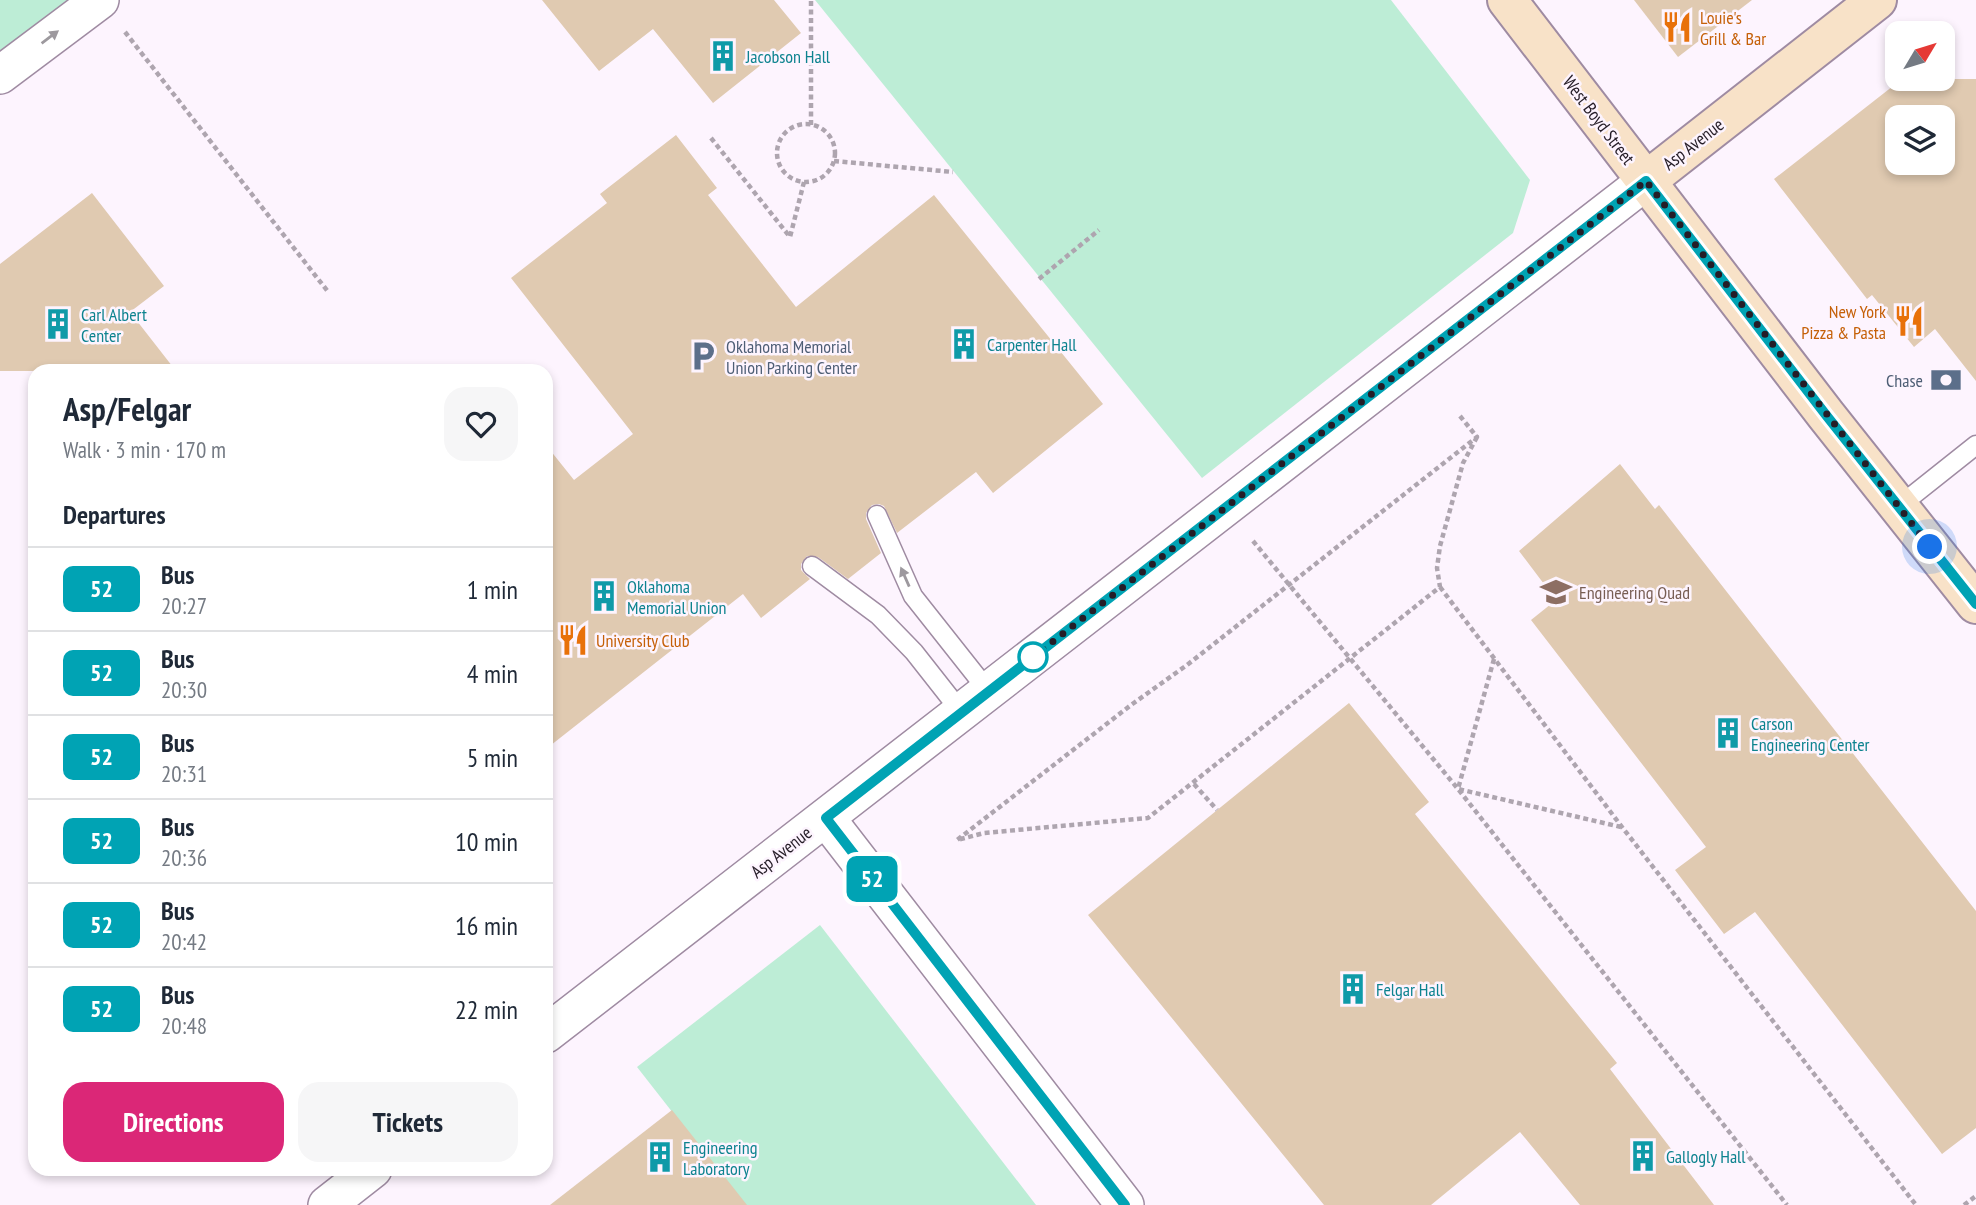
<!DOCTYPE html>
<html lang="en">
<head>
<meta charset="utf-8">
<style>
	:root { --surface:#fff; --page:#f6f6f7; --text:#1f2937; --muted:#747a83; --line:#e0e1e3; --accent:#db2777 }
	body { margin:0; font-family:"PT Sans Narrow",sans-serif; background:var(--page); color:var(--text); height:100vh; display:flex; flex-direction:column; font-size:26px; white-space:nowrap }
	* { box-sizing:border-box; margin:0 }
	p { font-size:23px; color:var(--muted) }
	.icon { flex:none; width:38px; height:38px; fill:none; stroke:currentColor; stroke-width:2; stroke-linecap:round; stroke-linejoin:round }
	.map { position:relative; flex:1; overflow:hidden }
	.panel { position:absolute; left:28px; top:364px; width:525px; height:812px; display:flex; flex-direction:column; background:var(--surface); border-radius:21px; box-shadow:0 4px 10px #0003 }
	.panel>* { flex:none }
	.badge { padding:0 14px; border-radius:10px; font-size:24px; line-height:46px }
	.needle { width:46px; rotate:52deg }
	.controls { position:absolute; left:1885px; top:21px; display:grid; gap:14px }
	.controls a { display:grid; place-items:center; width:70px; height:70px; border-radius:14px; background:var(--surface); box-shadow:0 4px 10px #0003; font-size:35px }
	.you { position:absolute; width:35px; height:35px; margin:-18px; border:5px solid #fff; border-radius:50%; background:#1a73e8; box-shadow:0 0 0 10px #1a73e833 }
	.map>.badge { position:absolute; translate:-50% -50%; box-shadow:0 0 0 4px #fff }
	h2 { padding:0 35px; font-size:26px; line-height:63px }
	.round { display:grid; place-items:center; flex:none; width:74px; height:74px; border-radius:21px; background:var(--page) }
	.head { display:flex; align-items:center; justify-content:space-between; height:119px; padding:0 35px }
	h1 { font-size:33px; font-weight:800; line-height:52px }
	.action { display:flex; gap:14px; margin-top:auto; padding:14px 35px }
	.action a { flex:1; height:80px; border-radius:21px; background:var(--accent); color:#fff; font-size:28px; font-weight:800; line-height:80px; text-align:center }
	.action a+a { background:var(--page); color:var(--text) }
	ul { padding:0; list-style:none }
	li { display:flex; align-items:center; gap:21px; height:84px; padding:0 35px; border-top:2px solid var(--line) }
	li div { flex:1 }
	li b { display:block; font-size:26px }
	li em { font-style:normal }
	li .badge { min-width:77px; font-weight:700; text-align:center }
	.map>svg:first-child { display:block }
	.green { fill:#bdedd6 }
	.building { fill:#e0cab1; fill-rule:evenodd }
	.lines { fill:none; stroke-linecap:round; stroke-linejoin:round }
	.lane-casing { stroke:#9f8ba2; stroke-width:21 }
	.street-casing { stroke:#9f8ba2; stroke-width:40 }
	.secondary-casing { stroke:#9f8ba2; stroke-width:42 }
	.path { stroke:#aea5af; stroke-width:4.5; stroke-dasharray:5 3.5; stroke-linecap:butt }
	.lane { stroke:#fff; stroke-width:18 }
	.street { stroke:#fff; stroke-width:37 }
	.secondary { stroke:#f8e2c8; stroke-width:38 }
	.oneway { fill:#9d999e }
	.line-casing { stroke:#fff; stroke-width:16 }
	.line { stroke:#00a3b4; stroke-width:10 }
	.walk { stroke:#251d27; stroke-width:7; stroke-dasharray:0 12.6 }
	.stop-dot { fill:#fff; stroke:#00a3b4; stroke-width:3.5 }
	.labels { text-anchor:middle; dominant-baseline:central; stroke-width:5; stroke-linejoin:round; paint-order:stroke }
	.food-label { font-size:18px; fill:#c56008; stroke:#fdf4fe; text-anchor:start }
	.culture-label { font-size:18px; fill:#0d838f; stroke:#fdf4fe; text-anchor:start }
	.street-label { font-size:18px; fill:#251d27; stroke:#fdf4fe }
	.service-label { font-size:18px; fill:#4e5e75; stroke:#fdf4fe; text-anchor:start }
	.education-label { font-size:18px; fill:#785e54; stroke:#fdf4fe; text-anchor:start }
</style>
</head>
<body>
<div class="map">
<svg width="1976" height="1205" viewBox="0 0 1976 1205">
	<rect width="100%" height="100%" fill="#fdf4fe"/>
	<g class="green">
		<polygon points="0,0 100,0 0,75"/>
		<polygon points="815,0 1391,0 1530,180 1513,233 1202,478"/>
		<polygon points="820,925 1036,1205 745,1205 637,1067"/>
	</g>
	<g class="building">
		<polygon points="542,0 774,0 801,33 713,103 653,29 599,71"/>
		<polygon points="1634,0 1752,0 1678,57"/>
		<path d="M1902,79H1976V381L1935,329L1914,347L1872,295L1867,299L1774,179ZM1897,117H1942V163H1897Z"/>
		<polygon points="676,135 717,188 708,195 796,307 934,195 1103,404 993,493 976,472 897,533 884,506 879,504 872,505 866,513 866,519 881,553 848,579 818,557 807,556 801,564 801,570 810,579 761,618 743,594 546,749 546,445 574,480 633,434 511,278 607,203 600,194"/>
		<polygon points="92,193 164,286 130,312 176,371 0,371 0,264"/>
		<polygon points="1620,464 1655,509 1659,505 1976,911 1976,1128 1942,1154 1755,912 1724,934 1675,870 1706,847 1531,620 1556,600 1519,551"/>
		<polygon points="1349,703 1429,802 1415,814 1617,1063 1610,1069 1714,1205 1580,1205 1520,1132 1431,1205 1324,1205 1088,915"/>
		<polygon points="672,1110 747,1205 550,1205"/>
	</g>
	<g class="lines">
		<defs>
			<g id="lane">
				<polyline points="1898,507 1976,445"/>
				<polyline points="877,515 913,596 989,692"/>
				<polyline points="812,566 878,615 914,652 962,713"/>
			</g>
			<g id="street">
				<polyline points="0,75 100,0"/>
				<polyline points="826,818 1125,1205"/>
				<polyline points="546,1034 1646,181"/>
				<polyline points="327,1205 373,1169"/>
			</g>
			<g id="secondary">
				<polyline points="1507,0 1826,415 1976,604"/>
				<polyline points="1646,181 1877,0"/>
			</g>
		</defs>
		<use href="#lane" class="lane-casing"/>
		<use href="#street" class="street-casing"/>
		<use href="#secondary" class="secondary-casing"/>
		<g class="path">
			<polyline points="125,32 329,293"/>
			<circle cx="806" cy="153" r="29"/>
			<polyline points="811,125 811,0"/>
			<polyline points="711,138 790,237 804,182"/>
			<polyline points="834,161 953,172"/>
			<polyline points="1039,279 1099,230"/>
			<polyline points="1460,416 1477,437"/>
			<polygon points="1477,437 1463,463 1440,546 1437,568 1440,587 1148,818 984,833 957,840 1131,705 1187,665"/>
			<polyline points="1253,541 1458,789 1787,1205"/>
			<polyline points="1440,587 1622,827 1916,1205"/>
			<polyline points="1494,659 1458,789 1621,827"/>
			<polyline points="1194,784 1217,810"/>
			<polyline points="1964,1205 1976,1196"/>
		</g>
		<use href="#lane" class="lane"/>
		<use href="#street" class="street"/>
		<use href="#secondary" class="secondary"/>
	</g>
	<defs><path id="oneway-solid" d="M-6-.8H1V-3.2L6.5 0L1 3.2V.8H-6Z" transform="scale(1.75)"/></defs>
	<g class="oneway">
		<use href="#oneway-solid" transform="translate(50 37) rotate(-37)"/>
		<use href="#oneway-solid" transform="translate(905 577) rotate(-114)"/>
	</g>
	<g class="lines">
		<defs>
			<polyline id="line" points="1125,1205 826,818 1646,181 1826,415 1976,604"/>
		</defs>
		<use href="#line" class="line-casing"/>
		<use href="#line" class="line"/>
		<polyline class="walk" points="1033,657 1646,181 1930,547"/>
	</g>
	<defs>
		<symbol id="restaurant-bare" viewBox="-9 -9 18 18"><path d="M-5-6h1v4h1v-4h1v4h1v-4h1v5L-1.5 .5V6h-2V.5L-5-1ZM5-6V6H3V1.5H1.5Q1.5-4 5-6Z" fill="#e8710a" stroke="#fdf4fe" stroke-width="2.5" paint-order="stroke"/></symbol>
		<symbol id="building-bare" viewBox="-9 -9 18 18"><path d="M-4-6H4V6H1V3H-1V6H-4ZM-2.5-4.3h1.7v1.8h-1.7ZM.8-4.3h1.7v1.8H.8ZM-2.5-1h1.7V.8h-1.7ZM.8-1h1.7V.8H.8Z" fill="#0f9aa8" stroke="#fdf4fe" stroke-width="2.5" paint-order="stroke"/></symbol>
		<symbol id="parking-bare" viewBox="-9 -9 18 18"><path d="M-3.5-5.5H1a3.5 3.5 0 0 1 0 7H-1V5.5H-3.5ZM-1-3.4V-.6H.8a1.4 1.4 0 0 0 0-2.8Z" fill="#5c6f8a" stroke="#fdf4fe" stroke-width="2.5" paint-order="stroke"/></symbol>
		<symbol id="bank-bare" viewBox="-9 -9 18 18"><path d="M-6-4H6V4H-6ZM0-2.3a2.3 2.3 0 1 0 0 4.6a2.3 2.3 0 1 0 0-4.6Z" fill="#5c6f8a" stroke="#fdf4fe" stroke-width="2.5" paint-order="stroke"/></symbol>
		<symbol id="university-bare" viewBox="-9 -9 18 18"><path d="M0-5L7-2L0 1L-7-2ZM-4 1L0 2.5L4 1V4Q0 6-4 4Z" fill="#8d6e63" stroke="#fdf4fe" stroke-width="2.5" paint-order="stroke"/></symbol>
	</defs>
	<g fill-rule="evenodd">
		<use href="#restaurant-bare" x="1655" y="5" width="44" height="44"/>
		<use href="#building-bare" x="701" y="34" width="44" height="44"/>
		<use href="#restaurant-bare" x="1887" y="299" width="44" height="44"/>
		<use href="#building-bare" x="36" y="302" width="44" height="44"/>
		<use href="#building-bare" x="942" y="322" width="44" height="44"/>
		<use href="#parking-bare" x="681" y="334" width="44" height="44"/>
		<use href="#bank-bare" x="1924" y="358" width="44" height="44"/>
		<use href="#university-bare" x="1534" y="570" width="44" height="44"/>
		<use href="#building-bare" x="582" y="574" width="44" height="44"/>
		<use href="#restaurant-bare" x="551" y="618" width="44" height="44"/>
		<use href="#building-bare" x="1706" y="711" width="44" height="44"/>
		<use href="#building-bare" x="1331" y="967" width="44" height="44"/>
		<use href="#building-bare" x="1621" y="1134" width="44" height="44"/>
		<use href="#building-bare" x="638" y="1135" width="44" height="44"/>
	</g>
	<circle class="stop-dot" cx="1033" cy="657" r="14"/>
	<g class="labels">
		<g class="food-label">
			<text x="1700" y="17">Louie's<tspan x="1700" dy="21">Grill &amp; Bar</tspan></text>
			<text x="1886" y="311" text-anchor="end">New York<tspan x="1886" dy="21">Pizza &amp; Pasta</tspan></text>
			<text x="596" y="640">University Club</text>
		</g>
		<g class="culture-label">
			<text x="746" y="56">Jacobson Hall</text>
			<text x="81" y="314">Carl Albert<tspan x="81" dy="21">Center</tspan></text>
			<text x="987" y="344">Carpenter Hall</text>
			<text x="627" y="586">Oklahoma<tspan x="627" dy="21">Memorial Union</tspan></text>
			<text x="1751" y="723">Carson<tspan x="1751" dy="21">Engineering Center</tspan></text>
			<text x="1376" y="989">Felgar Hall</text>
			<text x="683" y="1147">Engineering<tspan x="683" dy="21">Laboratory</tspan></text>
			<text x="1666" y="1156">Gallogly Hall</text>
		</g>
		<g class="street-label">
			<text transform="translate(1599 120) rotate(53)">West Boyd Street</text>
			<text transform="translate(1693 144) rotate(-38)">Asp Avenue</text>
			<text transform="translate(781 852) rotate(-38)">Asp Avenue</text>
		</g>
		<g class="service-label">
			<text x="726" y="346">Oklahoma Memorial<tspan x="726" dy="21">Union Parking Center</tspan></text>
			<text x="1923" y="380" text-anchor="end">Chase</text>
		</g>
		<g class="education-label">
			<text x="1579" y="592">Engineering Quad</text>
		</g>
	</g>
</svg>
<div class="controls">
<a><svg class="needle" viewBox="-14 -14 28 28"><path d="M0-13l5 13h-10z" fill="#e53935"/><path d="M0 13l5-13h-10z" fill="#747a83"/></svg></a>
<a><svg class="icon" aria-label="layers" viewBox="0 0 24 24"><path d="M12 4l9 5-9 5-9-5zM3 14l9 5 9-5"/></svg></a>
</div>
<div class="you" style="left:1930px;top:547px"></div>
<b class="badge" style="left:872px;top:879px;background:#00a3b4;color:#fff">52</b>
<section class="panel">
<div class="head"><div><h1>Asp/Felgar</h1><p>Walk · 3 min · 170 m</p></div><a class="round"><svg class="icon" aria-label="heart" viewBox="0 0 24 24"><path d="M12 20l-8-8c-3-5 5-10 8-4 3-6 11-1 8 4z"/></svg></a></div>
<h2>Departures</h2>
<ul>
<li><span class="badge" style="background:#00a3b4;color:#fff">52</span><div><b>Bus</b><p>20:27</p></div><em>1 min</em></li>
<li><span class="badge" style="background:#00a3b4;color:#fff">52</span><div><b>Bus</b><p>20:30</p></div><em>4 min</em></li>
<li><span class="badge" style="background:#00a3b4;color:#fff">52</span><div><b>Bus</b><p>20:31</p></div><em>5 min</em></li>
<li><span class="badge" style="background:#00a3b4;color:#fff">52</span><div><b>Bus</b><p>20:36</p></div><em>10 min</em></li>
<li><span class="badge" style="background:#00a3b4;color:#fff">52</span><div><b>Bus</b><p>20:42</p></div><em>16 min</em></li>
<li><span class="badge" style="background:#00a3b4;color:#fff">52</span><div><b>Bus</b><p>20:48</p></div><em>22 min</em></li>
</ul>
<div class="action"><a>Directions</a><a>Tickets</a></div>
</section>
</div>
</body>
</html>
